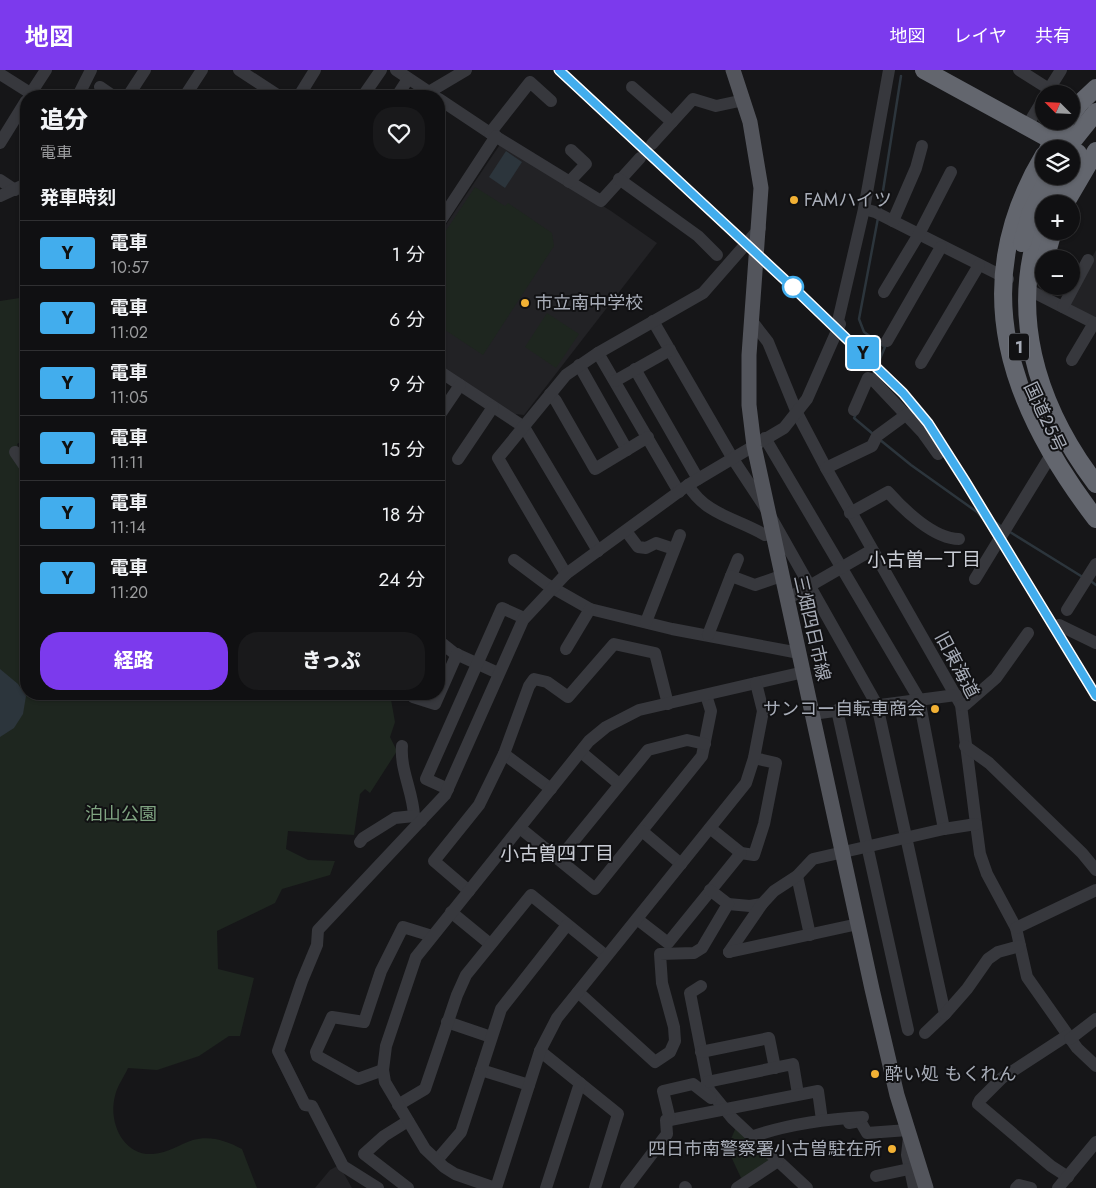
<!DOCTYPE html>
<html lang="ja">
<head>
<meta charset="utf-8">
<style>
	:root { --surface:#101012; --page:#19191b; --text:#f1f3f6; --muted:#9c9d9f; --line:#303032; --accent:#7c3aed }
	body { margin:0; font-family:Jost,"Noto Sans JP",sans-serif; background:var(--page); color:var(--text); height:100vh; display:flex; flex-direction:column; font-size:19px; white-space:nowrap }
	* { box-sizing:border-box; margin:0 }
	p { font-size:16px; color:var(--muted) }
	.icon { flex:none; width:28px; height:28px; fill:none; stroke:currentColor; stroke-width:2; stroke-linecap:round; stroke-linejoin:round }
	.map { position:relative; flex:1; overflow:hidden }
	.side { position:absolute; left:20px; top:20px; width:425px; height:610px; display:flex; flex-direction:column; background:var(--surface); border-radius:20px; box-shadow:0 1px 4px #0004,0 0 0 1px var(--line) }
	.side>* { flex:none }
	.badge { padding:0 10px; border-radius:4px; font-size:18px; line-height:32px }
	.needle { width:32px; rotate:294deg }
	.controls { position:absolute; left:1035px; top:15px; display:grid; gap:10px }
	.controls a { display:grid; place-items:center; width:45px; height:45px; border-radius:50%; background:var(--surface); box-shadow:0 1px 4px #0004,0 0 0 1px var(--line); font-size:25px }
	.map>.badge { position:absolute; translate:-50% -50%; box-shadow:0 0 0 2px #fff }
	h2 { padding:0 20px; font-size:19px; line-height:45px }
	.round { display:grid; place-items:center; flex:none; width:52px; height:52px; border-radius:20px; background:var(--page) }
	.overview { display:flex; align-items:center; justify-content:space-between; height:85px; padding:0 20px }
	h1 { font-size:24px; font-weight:800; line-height:38px }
	.button { display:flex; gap:10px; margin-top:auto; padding:10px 20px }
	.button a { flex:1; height:58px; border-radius:20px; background:var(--accent); color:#fff; font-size:20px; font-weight:800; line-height:58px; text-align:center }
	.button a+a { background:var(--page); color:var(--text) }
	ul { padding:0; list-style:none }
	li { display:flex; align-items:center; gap:15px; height:65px; padding:0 20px; border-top:1px solid var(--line) }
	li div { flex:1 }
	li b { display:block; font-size:19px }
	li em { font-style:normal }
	li .badge { min-width:55px; font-weight:700; text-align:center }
	header { display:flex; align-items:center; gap:30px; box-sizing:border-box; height:70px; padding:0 25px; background:var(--accent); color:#fff }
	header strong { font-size:24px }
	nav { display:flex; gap:28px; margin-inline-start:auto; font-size:18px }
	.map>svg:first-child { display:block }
	.built { fill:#222225 }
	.green { fill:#1e261f }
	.water { fill:#2c353c }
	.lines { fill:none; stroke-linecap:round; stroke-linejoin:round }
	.stream { stroke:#2c353c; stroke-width:2.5 }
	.minor { stroke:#37383d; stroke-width:12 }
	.major { stroke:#53555c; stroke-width:15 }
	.highway { stroke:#63666e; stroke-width:18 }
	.rail-casing { stroke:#4a4c52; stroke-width:4.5 }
	.rail { stroke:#111113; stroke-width:2.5; stroke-dasharray:8; stroke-linecap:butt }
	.highway-bridge { stroke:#63666e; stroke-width:18 }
	.line-casing { stroke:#fff; stroke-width:11 }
	.line { stroke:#42aded; stroke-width:8 }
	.poi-dot { fill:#f2b134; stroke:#111113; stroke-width:2 }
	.stop-dot { fill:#fff; stroke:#42aded; stroke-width:2.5 }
	.labels { text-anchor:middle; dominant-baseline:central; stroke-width:4; stroke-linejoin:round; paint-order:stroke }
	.shield { fill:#111113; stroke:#7b7e86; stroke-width:1 }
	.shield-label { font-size:16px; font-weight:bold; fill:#a8adb8 }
	.poi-label { font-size:18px; fill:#a8adb8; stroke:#111113; text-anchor:start }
	.street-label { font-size:18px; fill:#a8adb8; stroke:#111113 }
	.park-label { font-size:18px; fill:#7fa381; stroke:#111113 }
	.neighbourhood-label { font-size:19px; fill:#c9ccd4; stroke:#111113 }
</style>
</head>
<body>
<header>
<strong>地図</strong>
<nav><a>地図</a><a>レイヤ</a><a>共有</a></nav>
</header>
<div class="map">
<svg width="1096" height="1118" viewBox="0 0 1096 1118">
	<rect width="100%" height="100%" fill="#161618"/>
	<g class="built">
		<polygon points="501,73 611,141 657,173 524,345 515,344 439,294 439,165"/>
		<polygon points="1096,180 1096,250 1067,235"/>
		<polygon points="339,1095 352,1118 315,1118 330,1100"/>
	</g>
	<g class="green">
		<polygon points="475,117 505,136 508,133 552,163 554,176 483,285 439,256 439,171"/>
		<path d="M26,227V369L17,374L26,407V624H390L395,652L390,667L397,681L370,723L365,719L360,724L354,765L288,761L286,779L308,790L335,791L330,805L282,819L275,833L217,861L218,899L254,908L240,966H229L199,986L157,1000L128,998C124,1007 117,1016 115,1026C108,1052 123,1086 153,1084C168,1083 180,1074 193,1070C210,1065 227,1071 242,1079L257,1118H0V231Z"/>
		<polygon points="547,243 579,264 556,298 525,277"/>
		<polygon points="737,1055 774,1092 742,1110 727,1078"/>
	</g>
	<g class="water">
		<polygon points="506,81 522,92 505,118 489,107"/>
		<polygon points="0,599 18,614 26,626 23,644 14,658 0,667"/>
	</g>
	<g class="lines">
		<g class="stream">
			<polyline points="880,140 901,6"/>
			<polyline points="873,305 885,277 864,262 859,249 878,148"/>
			<polyline points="856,344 854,348 873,364"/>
			<polyline points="879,369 911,395 977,442 985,451 994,451 1003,458"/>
			<polyline points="1010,462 1081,506"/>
			<polyline points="1092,512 1096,515"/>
		</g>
		<g class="minor">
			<polyline points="239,0 279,26"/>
			<polyline points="396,0 435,26"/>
			<polyline points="1019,0 1049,19"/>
			<polyline points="0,4 35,26"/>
			<polyline points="100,17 113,26"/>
			<polyline points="632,17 672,52"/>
			<polyline points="429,22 466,0"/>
			<polyline points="1046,24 1061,0"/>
			<polyline points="29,26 46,0"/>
			<polyline points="78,26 91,0"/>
			<polyline points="128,26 145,0"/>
			<polyline points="185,26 202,0"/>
			<polyline points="299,26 315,0"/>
			<polyline points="363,26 381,0"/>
			<polyline points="397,26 408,9"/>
			<polyline points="439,29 490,63 601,131 640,88"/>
			<polyline points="1027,56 1044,28"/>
			<polyline points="490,63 530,12 551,31"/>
			<polyline points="0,73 26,31"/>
			<polyline points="652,74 693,29 716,36 744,30"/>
			<polyline points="619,109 698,166 717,185"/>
			<polyline points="0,110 15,120"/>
			<polyline points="569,112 586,94 571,80"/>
			<polyline points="0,126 26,114"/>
			<polyline points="864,139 875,142 1008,209"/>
			<polyline points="893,151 916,98 922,76"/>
			<polyline points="439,153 496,66"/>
			<polyline points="884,222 919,164 951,102"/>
			<polyline points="1033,222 1096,254"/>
			<polyline points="1063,237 1088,190"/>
			<polyline points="751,250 768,272 797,343 826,398 961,635 976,754 980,784 987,804 1016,858 1027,907 1077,978 1096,996"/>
			<polyline points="653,251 733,389 768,442 877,635 945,944 925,963"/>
			<polyline points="887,271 941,177"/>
			<polyline points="598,283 679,422"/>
			<polyline points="1072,290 1094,253"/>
			<polyline points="921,293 979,195"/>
			<polyline points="579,295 627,380"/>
			<polyline points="635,299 698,409"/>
			<polyline points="439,301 524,357 598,481"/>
			<polyline points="615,311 670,280"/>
			<polyline points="550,324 556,331 595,399 648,367"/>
			<polyline points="854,340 868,308 873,310 923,363 938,384"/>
			<polyline points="439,346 460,315"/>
			<polyline points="765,368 919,629 944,759"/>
			<polyline points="15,382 26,398"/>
			<polyline points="458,389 493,337"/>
			<polyline points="826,398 872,376 877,366 907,344"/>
			<path d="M688,415C706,445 736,448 765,465L771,460"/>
			<path d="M850,443L888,422C904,440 934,469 959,469"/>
			<polyline points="626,461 638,477 646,478 656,473 674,479"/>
			<polyline points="514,490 546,514 590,539 672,559 799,583"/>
			<polyline points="566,504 498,388 566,305 598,283 703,223 760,158"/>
			<polyline points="731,506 738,489"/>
			<polyline points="975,509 1051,385"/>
			<polyline points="787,529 872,480"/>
			<polyline points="1067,540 1096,494"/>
			<polyline points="646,552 680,465"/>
			<polyline points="1059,555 1096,573"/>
			<polyline points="708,565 731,506 755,515 781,506"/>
			<polyline points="439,571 454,583 498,603"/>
			<polyline points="566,579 590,539"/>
			<polyline points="413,627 435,634 457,584"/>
			<polyline points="961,635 965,635 996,608 1028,563"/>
			<polyline points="837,640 908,960"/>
			<polyline points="812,644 956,625"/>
			<path d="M402,676C400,700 413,722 414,746L421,751"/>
			<polyline points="965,676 989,693 1082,783 1096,800"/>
			<polyline points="581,682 619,714"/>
			<polyline points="504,684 551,719"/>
			<polyline points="448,719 426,709 502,538 524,548"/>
			<polyline points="520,758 595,819 702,686 711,641 706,625"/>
			<polyline points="710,758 741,783 754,785 764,754 776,693 754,688"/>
			<polyline points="642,761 681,794"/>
			<polyline points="360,772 363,768 395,748 414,746"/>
			<polyline points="559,789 648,680 687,670 705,674"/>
			<polyline points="797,806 810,865"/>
			<polyline points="469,821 434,791 479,735 504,684 529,616 534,609 547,612 568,627 614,574 655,583 668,634"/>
			<polyline points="728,834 750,836 762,834"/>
			<polyline points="451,842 490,874"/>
			<polyline points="637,849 668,873 741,783"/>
			<polyline points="1016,858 1096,820"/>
			<polyline points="729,882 762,834 774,821 797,806 813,789 944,759 976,754"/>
			<polyline points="729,882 858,854"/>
			<polyline points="701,916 690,923 709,1020 732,1048 807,1118"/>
			<polyline points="578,922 655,992 670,982 675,971 674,957 662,913 660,884 694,883 702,878 728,834 710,820"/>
			<polyline points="945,944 967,919 988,889 998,882 1020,876"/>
			<polyline points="447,952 491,967"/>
			<polyline points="1068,965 1002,1008 980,1030 978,1034 1051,1096 1068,1107"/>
			<polyline points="1070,969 1096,949"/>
			<polyline points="540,981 618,1044 595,1118"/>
			<polyline points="701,982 769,968 775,998"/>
			<polyline points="383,1000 358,1009 317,986 316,982 332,947 364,952 381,901 403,857 432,866"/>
			<polyline points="481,1000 529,1015"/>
			<polyline points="707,1012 793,994 798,1024"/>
			<polyline points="398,1035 425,1019 457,925 466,905 531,825 606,886"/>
			<polyline points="670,1050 818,1021 822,1050"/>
			<polyline points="849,1053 860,1051 867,1063 908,1060"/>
			<path d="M751,1067C788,1054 825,1049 863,1047"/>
			<polyline points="909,1067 907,1085 914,1118"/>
			<polyline points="437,1090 461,1062 501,939 567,855"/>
			<polyline points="876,1106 909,1099"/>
			<polyline points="685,1117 686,1118"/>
			<polyline points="378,1118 343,1096 312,1036 305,1035 278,981 302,911 317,875 318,860 445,725 523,550 566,504 688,415 784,358 807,329 840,254 838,251 864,139 889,0"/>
			<polyline points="408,1118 364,1084 384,1066 408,1051"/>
			<polyline points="495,1118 455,1104 444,1097 425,1079 385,1012 383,1000 386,976 416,887 589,671 606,657 639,640 804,602"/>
			<polyline points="496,1118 540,981 557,948 746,713 754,688 763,641 756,613"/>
			<polyline points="546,1118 580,1013"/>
			<polyline points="626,1118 667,1064 666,1050 670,1050 663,1021 693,1014 711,1028"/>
			<polyline points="737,1118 778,1091"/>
			<polyline points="1016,1118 1019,1115 1031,1118"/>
			<polyline points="1058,1118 1096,1072"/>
		</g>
		<polyline class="major" points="733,0 750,52 761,118 749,285 749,335 754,376 872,919 897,1025 926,1118"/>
		<g class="highway">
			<polyline points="924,0 1068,79"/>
			<polyline points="1071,45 1080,33 1096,18"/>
			<polyline points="1067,78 1096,42"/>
			<polyline points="1048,79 1066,51"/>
			<path d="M1044,85C965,216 1010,337 1096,449"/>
			<polyline points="1048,134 1062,106"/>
			<polyline points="1065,134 1096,81"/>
			<path d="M1044,144C1006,240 1036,335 1096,414"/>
			<polyline points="1022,173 1031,142 1049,106"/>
			<polyline points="1041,204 1053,161"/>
		</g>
		<defs>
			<polyline id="rail" points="559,0 787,212 903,323 928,353 965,411 1096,626"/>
		</defs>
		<use href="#rail" class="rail-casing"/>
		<use href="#rail" class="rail"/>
		<polyline class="highway-bridge" points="1071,93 1078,83"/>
	</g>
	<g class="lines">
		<defs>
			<polyline id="line" points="559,0 800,224 903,323 928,353 965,411 1096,626"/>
		</defs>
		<use href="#line" class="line-casing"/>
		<use href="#line" class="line"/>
	</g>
	<g class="poi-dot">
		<circle cx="794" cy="130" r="5"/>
		<circle cx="525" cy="233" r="5"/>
		<circle cx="935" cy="639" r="5"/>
		<circle cx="875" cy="1004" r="5"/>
		<circle cx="892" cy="1079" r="5"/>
	</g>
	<circle class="stop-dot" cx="793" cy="217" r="10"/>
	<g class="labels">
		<rect class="shield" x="1009" y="263.5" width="20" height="27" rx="4"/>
		<g class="shield-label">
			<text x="1019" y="277">1</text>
		</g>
		<g class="poi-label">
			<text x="804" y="130">FAMハイツ</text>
			<text x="535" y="233">市立南中学校</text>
			<text x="925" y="639" text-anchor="end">サンコー自転車商会</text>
			<text x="885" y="1004">酔い処 もくれん</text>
			<text x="882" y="1079" text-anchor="end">四日市南警察署小古曽駐在所</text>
		</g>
		<g class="street-label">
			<text transform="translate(1045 347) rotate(65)">国道25号</text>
			<text transform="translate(812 558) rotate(77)">三畑四日市線</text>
			<text transform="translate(957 595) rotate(62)">旧東海道</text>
		</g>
		<g class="park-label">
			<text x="121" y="744">泊山公園</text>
		</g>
		<g class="neighbourhood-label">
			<text x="924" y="489">小古曽一丁目</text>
			<text x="557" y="783">小古曽四丁目</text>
		</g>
	</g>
</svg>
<div class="controls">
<a><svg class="needle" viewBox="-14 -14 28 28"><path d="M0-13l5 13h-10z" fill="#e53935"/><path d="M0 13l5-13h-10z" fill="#9c9d9f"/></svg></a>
<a><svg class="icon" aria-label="layers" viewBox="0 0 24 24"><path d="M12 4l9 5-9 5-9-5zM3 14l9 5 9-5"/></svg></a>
<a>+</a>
<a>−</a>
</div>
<b class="badge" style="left:863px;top:283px;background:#42aded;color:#111">Y</b>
<section class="side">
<div class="overview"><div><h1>追分</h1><p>電車</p></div><a class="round"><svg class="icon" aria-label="heart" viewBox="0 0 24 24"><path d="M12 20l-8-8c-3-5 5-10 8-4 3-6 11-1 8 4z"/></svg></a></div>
<h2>発車時刻</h2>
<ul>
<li><span class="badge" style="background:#42aded;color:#111">Y</span><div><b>電車</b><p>10:57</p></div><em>1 分</em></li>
<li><span class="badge" style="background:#42aded;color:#111">Y</span><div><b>電車</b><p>11:02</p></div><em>6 分</em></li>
<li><span class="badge" style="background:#42aded;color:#111">Y</span><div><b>電車</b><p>11:05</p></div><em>9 分</em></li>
<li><span class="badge" style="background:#42aded;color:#111">Y</span><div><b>電車</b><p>11:11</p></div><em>15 分</em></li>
<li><span class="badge" style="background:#42aded;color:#111">Y</span><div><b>電車</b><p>11:14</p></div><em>18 分</em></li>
<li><span class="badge" style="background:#42aded;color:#111">Y</span><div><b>電車</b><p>11:20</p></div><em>24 分</em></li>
</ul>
<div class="button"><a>経路</a><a>きっぷ</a></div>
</section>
</div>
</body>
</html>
